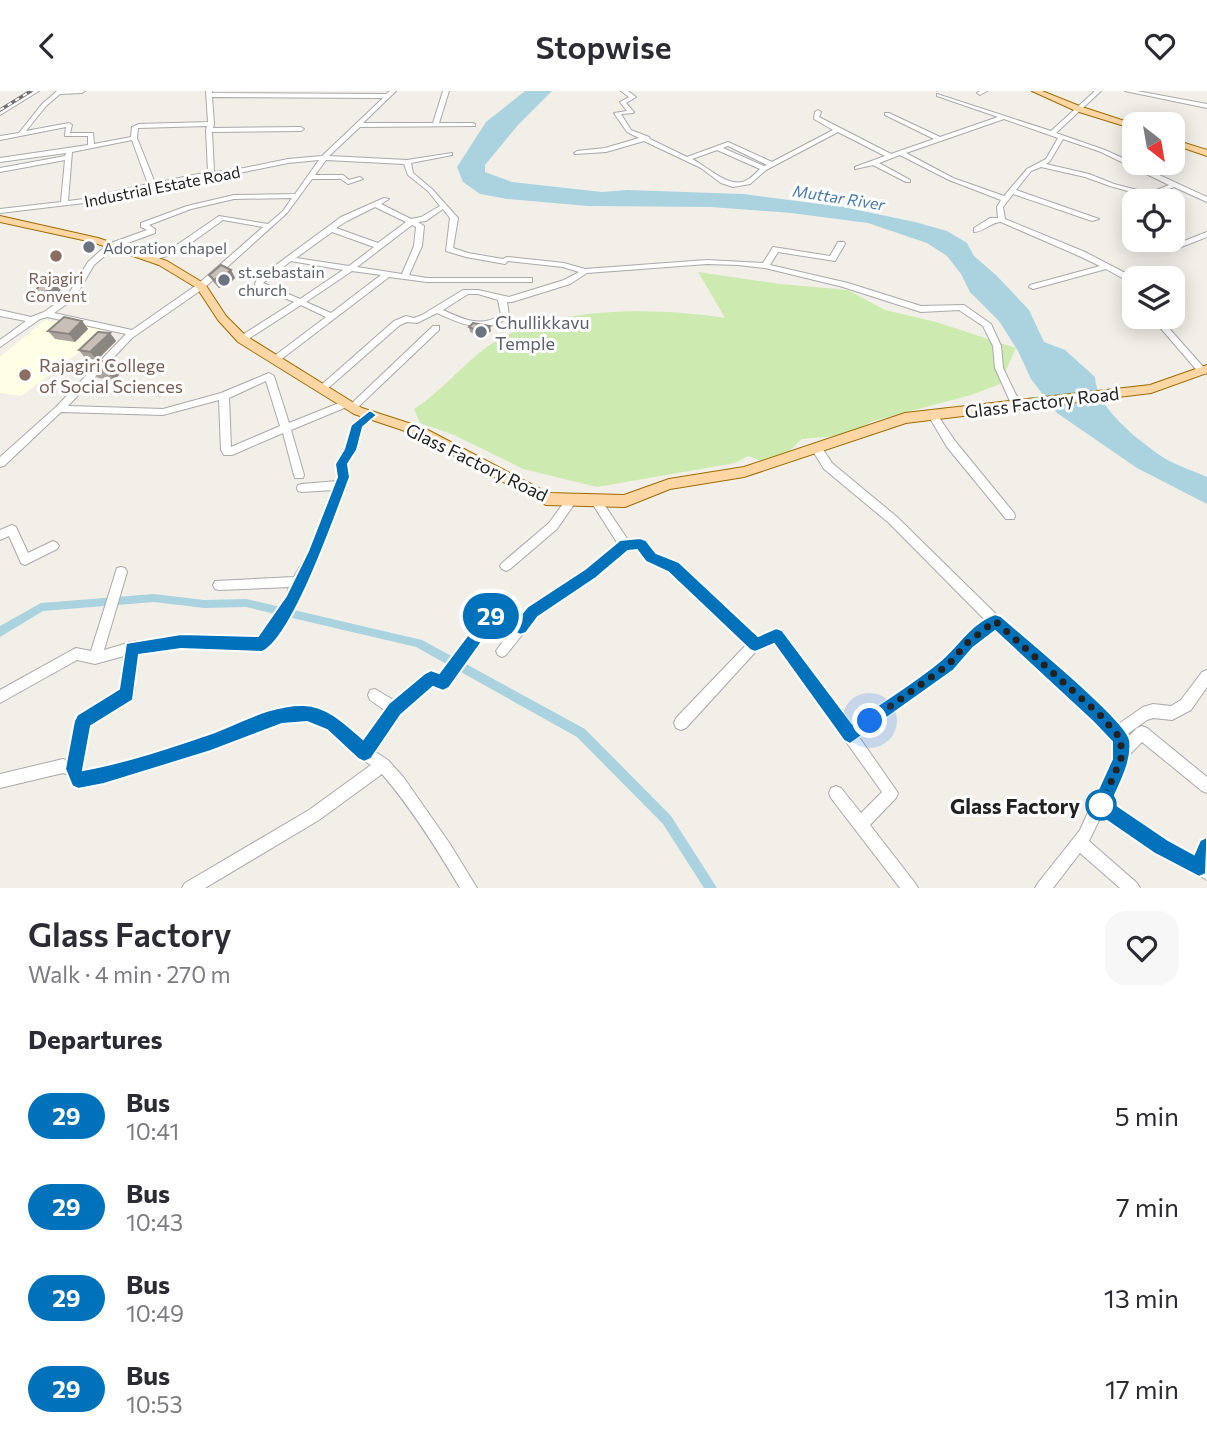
<!DOCTYPE html>
<html lang="en">
<head>
<meta charset="utf-8">
<style>
	:root { --surface:#fff; --page:#f7f7f7; --text:#2b2b33; --muted:#7c7c81 }
	body { margin:0; font-family:Commissioner,sans-serif; background:var(--page); color:var(--text); height:100vh; display:flex; flex-direction:column; font-size:26px; white-space:nowrap }
	* { box-sizing:border-box; margin:0 }
	p { font-size:23px; color:var(--muted) }
	.icon { flex:none; width:38px; height:38px; fill:none; stroke:currentColor; stroke-width:2; stroke-linecap:round; stroke-linejoin:round }
	.map { position:relative; height:797px; overflow:hidden }
	.side { display:flex; flex-direction:column; background:var(--surface); flex:1 }
	.side>* { flex:none }
	.badge { padding:0 14px; border-radius:23px; font-size:24px; line-height:46px }
	.needle { width:46px; rotate:149deg }
	.controls { position:absolute; left:1122px; top:21px; display:grid; gap:14px }
	.controls a { display:grid; place-items:center; width:63px; height:63px; border-radius:14px; background:var(--surface); box-shadow:0 4px 18px #0003; font-size:35px }
	.you { position:absolute; width:35px; height:35px; margin:-18px; border:5px solid #fff; border-radius:50%; background:#1a73e8; box-shadow:0 0 0 10px #1a73e833 }
	.map>.badge { position:absolute; translate:-50% -50%; box-shadow:0 0 0 4px #fff }
	h2 { padding:0 28px; font-size:26px; line-height:63px }
	.round { display:grid; place-items:center; flex:none; width:74px; height:74px; border-radius:21px; background:var(--page) }
	.summary { display:flex; align-items:center; justify-content:space-between; height:119px; padding:0 28px }
	h1 { font-size:33px; font-weight:600; line-height:52px }
	ul { padding:0; list-style:none }
	li { display:flex; align-items:center; gap:21px; height:91px; padding:0 28px }
	li div { flex:1 }
	li b { display:block; font-size:26px }
	li em { font-style:normal }
	li .badge { min-width:77px; font-weight:700; text-align:center }
	header { display:flex; justify-content:space-between; align-items:center; height:91px; padding:0 28px; background:var(--surface); font-size:32px; font-weight:600 }
	.map>svg:first-child { display:block }
	.education { fill:#ffffe5 }
	.grass { fill:#cdebb0 }
	.water { fill:#aad3df }
	.lines { fill:none; stroke-linecap:round; stroke-linejoin:round }
	.canal { fill:#aad3df; fill-rule:evenodd }
	.minor-casing { stroke:#a9a9a9; stroke-width:2 }
	.major-casing { stroke:#a06b00; stroke-width:2 }
	.minor { fill:#fff; fill-rule:evenodd }
	.major { fill:#fcd6a4; fill-rule:evenodd }
	.rail-casing { stroke:#707070; stroke-width:3.5 }
	.rail { stroke:#fff; stroke-width:2; stroke-dasharray:4.5; stroke-linecap:butt }
	.wall { fill:#aba49e }
	.shaded-wall { fill:#8b8681 }
	.building { fill:#c7bfb8; stroke:#8b8681; stroke-width:2 }
	.line { fill:#0072bc; stroke:#fff; stroke-width:2 }
	.walk { stroke:#222; stroke-width:7; stroke-dasharray:0 12.6 }
	.worship-dot { fill:#6b7280; stroke:#fff; stroke-width:2.5 }
	.education-dot { fill:#8d6e63; stroke:#fff; stroke-width:2.5 }
	.stop-dot { fill:#fff; stroke:#0072bc; stroke-width:3.5 }
	.labels { text-anchor:middle; dominant-baseline:central; stroke-width:6; stroke-linejoin:round; paint-order:stroke }
	.far-street-label { font-size:16px; fill:#222; stroke:#fff }
	.far-water-label { font-size:16px; font-style:italic; fill:#4a7aab; stroke:#fff }
	.far-worship-label { font-size:16px; fill:#5b616d; stroke:#fff; text-anchor:start }
	.far-education-label { font-size:16px; fill:#785e54; stroke:#fff }
	.worship-label { font-size:18px; fill:#5b616d; stroke:#fff; text-anchor:start }
	.education-label { font-size:18px; fill:#785e54; stroke:#fff; text-anchor:start }
	.street-label { font-size:18px; fill:#222; stroke:#fff }
	.near-stop-label { font-size:21px; font-weight:bold; fill:#222; stroke:#fff; text-anchor:end }
</style>
</head>
<body>
<header><svg class="icon" aria-label="back" viewBox="0 0 24 24"><path d="M15 5l-7 7 7 7"/></svg>Stopwise<svg class="icon" aria-label="heart" viewBox="0 0 24 24"><path d="M12 20l-8-8c-3-5 5-10 8-4 3-6 11-1 8 4z"/></svg></header>
<div class="map">
<svg width="1207" height="797" viewBox="0 0 1207 797">
	<rect width="100%" height="100%" fill="#f2efe9"/>
	<polygon class="education" points="45,229 111,237 21,305 0,302 0,266"/>
	<path class="grass" d="M698,181L780,193L848,199L885,219L936,231L1016,257L1000,293L971,304L873,330L846,344L802,348L788,361L769,373L748,365L735,372L597,396L523,378L454,344L420,332L414,318C442,300 462,274 488,255C548,214 657,216 725,227Z"/>
	<path class="water" d="M525,0H552L518,34L485,74V81L512,91L602,101L627,99L743,103L843,116L915,131L947,140L967,152L974,165L996,184L1029,219L1044,251L1065,259L1095,286C1096,317 1137,348 1161,365C1174,374 1192,379 1207,386V413L1137,377L1057,322L1031,288L1018,260L999,230L970,201L961,183L947,165L927,152L868,132L791,122L711,116L588,115L507,108L480,103L463,91L457,76L486,31Z"/>
	<g class="lines">
		<polygon class="canal" points="154,503 204,509 246,508 422,549 585,638 671,725 717,797 704,797 663,733 577,646 416,556 246,516 204,517 154,511 43,520 0,546 0,535 41,512"/>
		<defs>
			<g id="minor">
				<polygon points="32,0 39,0 0,24 0,20"/>
				<path d="M57,0H85L82,2L60,3L46,15L26,40L69,32L72,34L70,42H93L94,53L131,46L132,36L139,33L208,31L206,0H212V2L386,3L390,0H396L363,32H433L443,0H449L439,32H473L475,33V35L360,36L329,65L407,69L452,62V64L411,72L413,82L432,98L458,127L453,157L468,162L503,168L507,166L564,172L585,178L707,169L763,172L773,156L830,165L838,151H844L845,153L835,170L778,161L770,174L848,192L921,215L964,214L991,233L1001,255L1003,277L1016,304L1027,315L1025,317H1019L1009,308L995,277L993,255L983,235L959,219L921,221L843,196L765,177L738,174L707,173L587,182L570,193L512,211H507L509,225C487,245 461,233 437,222L417,232L407,231L400,234L326,299H320L318,297L320,295L394,230L406,225L414,227L422,224L463,199H478L509,206L564,189L579,181L563,176L508,170L505,173L466,166L446,160L450,127L443,118L426,130L418,131L424,135L422,155L409,184L427,187H532V191H427L389,186L279,270H273V266L326,226L301,214L245,250H239V246L294,211L256,195L255,193L257,188L341,126L384,107L389,108L381,113L411,128L421,126L440,115L428,100L408,84L404,73L326,69L315,84H343L349,89L360,86L363,88L348,93L341,88H312L287,122L204,197L132,247L68,315L163,318L221,302L269,282L274,285L289,332L344,310L347,309L352,312L433,235H439V239L356,318H350L349,315L291,339L304,384L303,387H295L294,384L283,342L232,364H224L221,359L219,309L163,324L61,321L4,375L0,376V366L56,316L126,243L47,226L40,228L0,256V249L26,230L0,225V219L31,226L44,221L68,204L88,171L108,153L147,139L141,136V132L187,115L234,104L295,103L319,69L288,72L244,81L195,87L84,112L0,122V118L61,111L65,69L0,81V77L65,65L66,62L0,71V67L88,54V45H65L66,36L0,49V45L19,42L42,13ZM212,6L383,7L322,65L288,68L244,77L214,81L212,41L301,40L304,38L301,36L213,37L214,33ZM207,35L206,39L208,81L155,92L137,47L138,37ZM132,49L148,93L84,108L68,110L72,61ZM292,107L283,120L268,133L219,125L171,158L147,166L146,168L150,170L177,162L223,129L263,136L198,193L132,239L54,222L74,208L94,174L114,157L155,142V138L149,134L191,118L234,108ZM375,116L406,131L378,152L336,137L347,130ZM412,134L416,136L414,155L402,183L357,176ZM332,141L374,156L349,175L296,167ZM291,170L343,179L300,208L263,192ZM352,180L381,184L331,222L306,211ZM468,203H478L498,209L501,224C480,237 463,228 443,219ZM266,290L280,335L231,356L229,307Z"/>
				<path d="M621,0H628L636,6L626,12L634,21L633,22L621,23L631,39L649,46L650,48L687,66L728,51L772,71L833,39L814,28L815,21L818,19L821,21L819,26L891,63L934,48L885,24V22H889L940,46L998,26L937,5V3L1051,40L1095,0H1101L1056,42L1105,59L1207,106V111L1174,96L1149,106L1110,95L1085,86L1041,76L1031,80L1016,99L1099,128L1092,130L1013,103L1003,116L1005,128L1085,161L1135,187L1134,192H1131L1106,178L1033,198L1029,196L1030,194L1100,175L1079,165L1001,131C991,131 984,141 974,141V137L990,127H998L997,116L1001,109L949,89L900,64L879,72L910,89V91H906L873,74L855,78V76L885,65L838,41L766,79L750,93L733,96L721,92L701,77L644,50L606,61L575,63L574,62L577,60L605,57L639,47L627,41L614,22L627,20L620,11L629,6ZM1004,28L1058,47L1046,68L1027,78L1004,105L953,87L906,62ZM1063,48L1101,61L1169,94L1149,102L1114,93L1089,83L1046,73L1050,70ZM728,55L767,74L764,75L723,57ZM717,59L760,78C756,82 751,87 747,89C730,99 708,76 692,68Z"/>
				<polygon points="980,0 987,0 980,4 977,2"/>
				<polygon points="1125,0 1137,0 1207,13 1207,17"/>
				<polygon points="1207,141 1207,146 1171,160 1164,158"/>
				<polygon points="1151,226 1159,226 1206,279 1206,283 1200,283"/>
				<path d="M370,321L375,324L362,336L355,359L347,373L349,386L346,394L321,459L302,495L295,514L266,557L262,559L181,557L137,562L134,603L132,608L89,634L81,678L82,681C126,673 170,658 212,644C241,633 272,615 304,616C328,618 347,636 363,652L386,620L370,609L368,604L370,599L375,598L395,610L426,584L431,582L440,585L489,518L493,517L519,530L529,517L587,479L618,453L590,409L591,406H599L628,449L645,450L655,463L678,473L757,546L777,538L781,540L851,635L944,570L963,548L986,530L889,432L824,378L811,357L816,353L820,354L832,372L897,426L1003,530L1104,619L1117,634L1143,616L1153,613L1171,615L1181,609L1202,581L1207,579V596L1191,619L1172,629L1153,627L1147,629L1126,644L1127,647L1137,637L1142,635L1147,637L1207,686V702L1202,700L1142,651L1127,666L1108,710L1167,751L1195,766L1202,751L1207,749V789L1157,761L1102,723L1089,750L1137,792L1140,797H1120L1080,762L1053,797H1035L1038,792L1080,739L1113,667L1114,650L1094,629L994,538L971,556L952,578L859,646L898,702L896,707L870,734L915,792L918,797H900L831,707L829,702L831,697L836,695L841,697L861,722L882,701L775,551L759,557L686,637L681,639L676,637L674,632L676,627L747,553L670,479L647,469L638,458L628,459L595,487L537,525L506,564L502,566L498,564L496,560L511,539L495,529L448,596L443,598L433,595L400,623L374,660L388,669L404,687L450,753L477,797H460C437,758 412,718 382,683L319,729L205,797H182L185,792L309,719L371,674L359,667L328,638L307,630L282,631L210,658L104,691L78,696L73,694L69,684L63,682L0,697V683L63,668L69,670L78,625L121,599L124,565L95,573L77,569L0,612V599L72,559L76,557L91,560L117,477L121,476L125,477L127,481L104,559L131,551L181,545L259,547L286,508L289,496L219,499L215,498L213,494L215,490L294,486L310,458L334,399L302,401L298,400L297,397L298,394L302,393L337,390C339,384 336,379 337,373C338,368 343,362 345,358C353,340 351,330 370,321Z"/>
				<polygon points="933,321 936,322 955,350 1014,422 1015,425 1014,428 1006,428 947,356 928,324"/>
				<polygon points="572,405 576,406 577,409 557,438 510,478 506,480 502,478 500,475 502,472 549,432 568,406"/>
				<polygon points="12,434 16,436 28,462 53,450 57,452 59,455 57,458 25,474 21,472 9,445 0,449 0,439"/>
			</g>
			<g id="major">
				<polygon points="1032,0 1042,0 1082,16 1134,33 1134,38 1076,20"/>
				<polygon points="1172,48 1207,59 1207,65 1172,53"/>
				<polygon points="0,125 98,147 167,170 205,193 226,225 246,245 362,317 424,337 548,402 624,404 669,388 744,376 905,322 1150,294 1207,274 1207,282 1151,302 906,332 744,386 670,398 625,416 546,414 414,343 354,323 238,251 218,229 197,197 159,174 92,151 0,131"/>
			</g>
		</defs>
		<use href="#minor" class="minor-casing"/>
		<use href="#major" class="major-casing"/>
		<use href="#minor" class="minor"/>
		<use href="#major" class="major"/>
		<defs>
			<polyline id="rail" points="0,19 31,0"/>
		</defs>
		<use href="#rail" class="rail-casing"/>
		<use href="#rail" class="rail"/>
	</g>
	<g class="wall">
		<polygon points="231,179 235,187 232,190 219,197 214,192 209,184"/>
		<polygon points="57,188 63,196 49,213 38,213 32,205"/>
		<polygon points="82,230 88,238 75,251 55,248 48,240"/>
		<polygon points="469,236 491,240 483,247 470,241"/>
		<polygon points="110,242 116,250 97,269 85,267 79,259"/>
		<polygon points="97,269 120,283 114,289 98,287 90,276"/>
	</g>
	<g class="shaded-wall">
		<polygon points="231,179 235,187 232,190 219,197 214,189"/>
		<polygon points="57,188 63,196 49,213 43,205"/>
		<polygon points="82,230 88,238 75,251 69,243"/>
		<polygon points="490,235 491,240 483,247 482,242"/>
		<polygon points="110,242 116,250 97,269 90,261"/>
		<polygon points="112,272 120,283 114,289 106,278"/>
	</g>
	<g class="building">
		<polygon points="221,174 231,179 227,182 214,189 209,184"/>
		<polygon points="44,188 57,188 43,205 32,205"/>
		<polygon points="64,226 82,230 69,243 48,240"/>
		<polygon points="473,232 490,235 482,242 469,236"/>
		<polygon points="98,241 110,242 90,261 79,259"/>
		<polygon points="97,269 112,272 106,278 90,276"/>
	</g>
	<path class="line" d="M370,319L377,324L363,336L357,359L348,373L350,386C337,420 293,548 262,561L181,558L139,564L133,609L91,635L83,679C127,671 171,656 212,642C241,631 272,613 304,614C328,615 346,633 363,648L389,612L425,582L431,579L439,582L488,517L493,515L518,527L527,516L585,478L620,449L640,447L646,449L656,462L679,471L758,545L776,537L782,539L852,632C881,611 914,592 941,569C959,553 972,531 995,523L1001,525C1022,544 1126,628 1130,649C1133,670 1120,692 1112,711L1168,749L1194,763L1200,749L1207,746V756L1206,783L1199,786L1155,763L1094,721L1091,714L1112,668V651L1093,631L995,540L973,557L954,579L850,653L844,650L774,553L755,561L750,559L668,481L646,471L637,459L628,460L596,487L538,526L526,542L520,544L496,531L449,597L443,600L433,596L401,624L371,668L364,671L358,668L327,639L307,631L282,633L211,660L104,693L78,698L72,695L65,678L74,630L77,624L119,598L126,552L181,543L258,545L286,505L308,460L337,386L335,373L344,358L351,334Z"/>
	<g class="lines">
		<polyline class="walk" points="870,630 948,574 967,552 995,530 1100,624 1121,648 1121,668 1101,714"/>
	</g>
	<g class="worship-dot">
		<circle cx="89" cy="156" r="7"/>
		<circle cx="224" cy="189" r="7"/>
		<circle cx="481" cy="241" r="7"/>
	</g>
	<g class="education-dot">
		<circle cx="56" cy="165" r="7"/>
		<circle cx="25" cy="284" r="7"/>
	</g>
	<circle class="stop-dot" cx="1101" cy="714" r="14"/>
	<g class="labels">
		<g class="far-street-label">
			<text transform="translate(162 95) rotate(-11)">Industrial Estate Road</text>
		</g>
		<g class="far-water-label">
			<text transform="translate(839 106) rotate(9)">Muttar River</text>
		</g>
		<g class="far-worship-label">
			<text x="103" y="156">Adoration chapel</text>
			<text x="238" y="180">st.sebastain<tspan x="238" dy="18">church</tspan></text>
		</g>
		<g class="far-education-label">
			<text x="56" y="186">Rajagiri<tspan x="56" dy="18">Convent</tspan></text>
		</g>
		<g class="worship-label">
			<text x="495" y="231">Chullikkavu<tspan x="495" dy="21">Temple</tspan></text>
		</g>
		<g class="education-label">
			<text x="39" y="274">Rajagiri College<tspan x="39" dy="21">of Social Sciences</tspan></text>
		</g>
		<g class="street-label">
			<text transform="translate(1042 311) rotate(-7)">Glass Factory Road</text>
			<text transform="translate(477 371) rotate(26)">Glass Factory Road</text>
		</g>
		<g class="near-stop-label">
			<text x="1080" y="714">Glass Factory</text>
		</g>
	</g>
</svg>
<div class="controls">
<a><svg class="needle" viewBox="-14 -14 28 28"><path d="M0-13l5 13h-10z" fill="#e53935"/><path d="M0 13l5-13h-10z" fill="#7c7c81"/></svg></a>
<a><svg class="icon" aria-label="locate" viewBox="0 0 24 24"><circle cx="12" cy="12" r="6"/><path d="M12 2v4M12 18v4M2 12h4M18 12h4"/></svg></a>
<a><svg class="icon" aria-label="layers" viewBox="0 0 24 24"><path d="M12 4l9 5-9 5-9-5zM3 14l9 5 9-5"/></svg></a>
</div>
<div class="you" style="left:870px;top:630px"></div>
<b class="badge" style="left:491px;top:525px;background:#0072bc;color:#fff">29</b>
</div>
<section class="side">
<div class="summary"><div><h1>Glass Factory</h1><p>Walk · 4 min · 270 m</p></div><a class="round"><svg class="icon" aria-label="heart" viewBox="0 0 24 24"><path d="M12 20l-8-8c-3-5 5-10 8-4 3-6 11-1 8 4z"/></svg></a></div>
<h2>Departures</h2>
<ul>
<li><span class="badge" style="background:#0072bc;color:#fff">29</span><div><b>Bus</b><p>10:41</p></div><em>5 min</em></li>
<li><span class="badge" style="background:#0072bc;color:#fff">29</span><div><b>Bus</b><p>10:43</p></div><em>7 min</em></li>
<li><span class="badge" style="background:#0072bc;color:#fff">29</span><div><b>Bus</b><p>10:49</p></div><em>13 min</em></li>
<li><span class="badge" style="background:#0072bc;color:#fff">29</span><div><b>Bus</b><p>10:53</p></div><em>17 min</em></li>
</ul>
</section>
</body>
</html>
